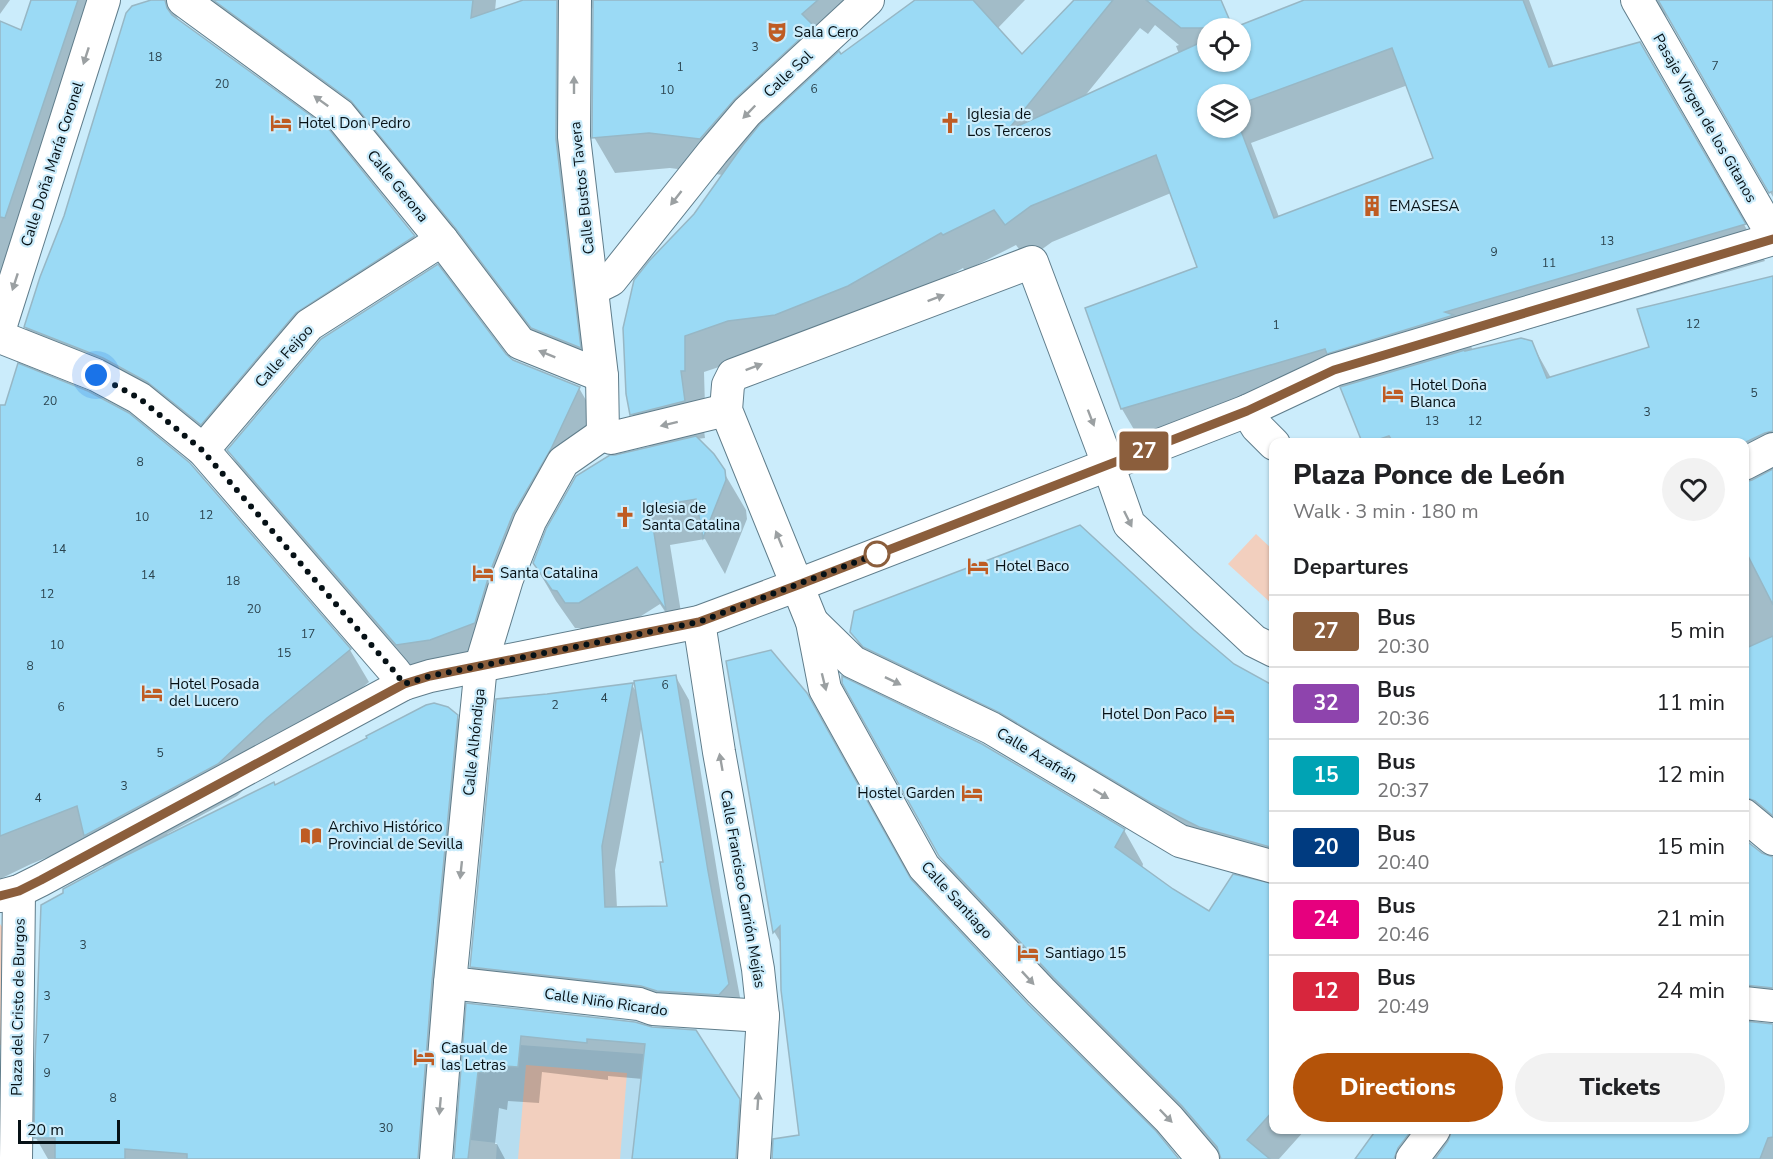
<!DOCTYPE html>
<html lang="en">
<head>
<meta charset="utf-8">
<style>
	:root { --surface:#fff; --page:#f2f2f2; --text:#202124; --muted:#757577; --line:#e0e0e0; --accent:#b45309 }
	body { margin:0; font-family:"Nunito Sans",sans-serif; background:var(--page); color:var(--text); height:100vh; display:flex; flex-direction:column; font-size:22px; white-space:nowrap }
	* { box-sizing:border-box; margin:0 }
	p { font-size:20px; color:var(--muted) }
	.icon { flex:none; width:33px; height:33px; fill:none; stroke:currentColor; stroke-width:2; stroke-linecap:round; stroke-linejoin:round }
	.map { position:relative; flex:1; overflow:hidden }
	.details { position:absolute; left:1269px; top:438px; width:480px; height:696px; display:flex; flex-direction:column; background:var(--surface); border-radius:12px; box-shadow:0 2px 4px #0004 }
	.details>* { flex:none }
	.badge { padding:0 12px; border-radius:4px; font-size:21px; line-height:39px }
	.tools { position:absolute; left:1197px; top:18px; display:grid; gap:12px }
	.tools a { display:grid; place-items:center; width:54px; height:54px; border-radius:50%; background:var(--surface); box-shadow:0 2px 4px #0004; font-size:30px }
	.scale { position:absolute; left:18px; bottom:15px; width:102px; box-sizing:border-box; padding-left:6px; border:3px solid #061116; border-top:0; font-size:16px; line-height:21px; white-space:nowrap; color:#061116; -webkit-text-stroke:4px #cbecfb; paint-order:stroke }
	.you { position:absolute; width:30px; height:30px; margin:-15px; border:4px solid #fff; border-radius:50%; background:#1a73e8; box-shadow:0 0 0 9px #1a73e833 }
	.map>.badge { position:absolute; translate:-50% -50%; box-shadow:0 0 0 3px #fff }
	h2 { padding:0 24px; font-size:22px; line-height:54px }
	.round { display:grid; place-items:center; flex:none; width:63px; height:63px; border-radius:32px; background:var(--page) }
	.overview { display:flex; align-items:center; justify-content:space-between; height:102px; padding:0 24px }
	h1 { font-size:28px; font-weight:800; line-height:45px }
	.action { display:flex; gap:12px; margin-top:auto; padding:12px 24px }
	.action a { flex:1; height:69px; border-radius:36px; background:var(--accent); color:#fff; font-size:24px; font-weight:800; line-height:69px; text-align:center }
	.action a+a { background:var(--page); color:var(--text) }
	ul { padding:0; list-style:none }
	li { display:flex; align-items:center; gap:18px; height:72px; padding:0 24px; border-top:2px solid var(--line) }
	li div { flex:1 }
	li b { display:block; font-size:22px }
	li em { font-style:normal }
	li .badge { min-width:66px; font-weight:700; text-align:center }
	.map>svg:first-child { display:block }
	.built { fill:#b6ddf0 }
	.green { fill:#f2cfbe }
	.shadow { fill:#0003; fill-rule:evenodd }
	.building { fill:#9bdaf5; stroke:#97b7c5; stroke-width:1.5; fill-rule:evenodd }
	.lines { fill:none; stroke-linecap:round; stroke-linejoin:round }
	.street-casing { stroke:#607d8b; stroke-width:34 }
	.street { stroke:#fff; stroke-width:32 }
	.oneway { fill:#9ba0a2 }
	.line-casing { stroke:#fff; stroke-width:14 }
	.line { stroke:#8b5e3c; stroke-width:9 }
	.walk { stroke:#061116; stroke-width:6; stroke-dasharray:0 10.8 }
	.stop-dot { fill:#fff; stroke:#8b5e3c; stroke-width:3 }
	.labels { text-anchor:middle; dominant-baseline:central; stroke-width:4.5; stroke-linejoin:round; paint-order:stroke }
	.number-label { font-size:12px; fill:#2b434e }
	.poi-label { font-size:15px; fill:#061116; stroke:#cbecfb; text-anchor:start }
	.street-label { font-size:15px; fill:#061116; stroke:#cbecfb }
</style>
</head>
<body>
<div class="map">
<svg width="1773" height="1159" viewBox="0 0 1773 1159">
	<rect width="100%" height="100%" fill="#cbecfb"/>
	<polygon class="built" points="520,1045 644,1054 632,1159 496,1159 497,1143 452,1138 453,1118 473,1119 478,1072 486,1073 487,1065 518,1067"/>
	<g class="green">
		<polygon points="1256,534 1273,550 1273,605 1228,564"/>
		<polygon points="0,924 8,935 10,1045 0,1045"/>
		<polygon points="526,1065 627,1073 620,1159 518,1159"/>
	</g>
	<g class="shadow">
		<polygon points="0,0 10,0 0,14"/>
		<polygon points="32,0 106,0 0,319 0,23 22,32"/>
		<polygon points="156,0 167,0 180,22 414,237 429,263 311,340 217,451 41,354 25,327"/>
		<polygon points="180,0 496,0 495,11 528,0 570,0 600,383 554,364 373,137"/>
		<path d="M580,0H880L825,48L832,60L841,56L915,0H1025L997,29L1022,56L1077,0H1209L1223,23L1219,28H1208V62H1240V28H1234L1308,0H1529L1554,67L1639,43L1765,261L1471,346L1473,351L1531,342L1551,378L1651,348L1773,278V833L1749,838L1747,843L1761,854L1773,858V1019L1756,1021L1752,1023L1773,1025V1159H1357L1378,1130H1744V442H1364L1341,386L1143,445L1122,409L1199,268L1171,193L1052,242L1027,260L1016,245L965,271L963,268L869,322L749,357L704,372L705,407H701L705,438L697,439L723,471L746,510L747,519L725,574L705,539L670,545L686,643L660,604L602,641L589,640L580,628H575L556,601L534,563L651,448L632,414L695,215L723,175L670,168L615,173L594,137V11L589,2ZM1155,25L1179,45L1176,46L1179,54L1084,97L1140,28L1148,34ZM1408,85L1435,159L1279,217L1251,143ZM1208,94H1240V128H1208Z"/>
		<polygon points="1649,0 1773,0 1773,197 1672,21 1665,15 1657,12"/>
		<polygon points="505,355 513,361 579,388 594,414 489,648 412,671 243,476 229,450"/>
		<polygon points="0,427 350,650 369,682 285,751 237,796 167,834 168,836 275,787 457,716 478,753 441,1159 48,1159 36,1138 104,868 87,841 31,864 0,879"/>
		<polygon points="1193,631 1233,665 1274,688 1274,876 871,666 852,632"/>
		<polygon points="727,662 912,882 1027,1005 1177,1159 774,1159 800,1136 782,945 775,933"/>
		<path d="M676,677L689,700L721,896L742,1008L484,990L471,967L632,685L637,693ZM642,724L665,863L669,907L617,908L615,870Z"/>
		<polygon points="1124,830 1143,864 1142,868 1172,890 1210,913 1274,886 1274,1130 1305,1130 1279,1159 1219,1159 1203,1140 960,891 940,856"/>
		<polygon points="468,1005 635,1023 738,1100 760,1138 759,1159 634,1159 643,1079 608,1076 608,1080 542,1072 539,1103 508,1101 507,1110 499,1108 495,1144 497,1144 505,1159 455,1159"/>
	</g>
	<g class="building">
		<polygon points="31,0 78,0 5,218 0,217 0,21 21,30"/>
		<polygon points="151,0 165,0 167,8 172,15 328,128 415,236 296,313 201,425 147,382 103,358 24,327 40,277 64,216 126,13 132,6"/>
		<polygon points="213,0 473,0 471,18 523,0 557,0 556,139 581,348 531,328 456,229 351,101"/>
		<polygon points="593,0 818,0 802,14 814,26 735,99 700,139 649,133 592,138"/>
		<path d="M915,0H973L1022,54L1074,0H1113L1007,131L1208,39V62H1240V28H1181L1146,0H1221L1233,28L1304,0H1523L1549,67L1640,42L1746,224L1445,312L1454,315L1327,354L1325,349L1121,409L1085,308L1197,267L1156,155L1031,206L1005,225L994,210L943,235L941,233L848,286L775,315L728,321L685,336V371H681L685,401L630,415L626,394L623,328L634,280L649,261L694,214L743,145L760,124L839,51L841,54ZM1392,48L1433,158L1274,218L1240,128H1208V94H1240V104Z"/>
		<polygon points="1658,0 1773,0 1773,191 1769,193"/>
		<polygon points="438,264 506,354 513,360 580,387 551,449 513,514 490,572 475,623 430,640 396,645 227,450 321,339"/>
		<polygon points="1773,276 1773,431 1765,433 1744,443 1393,442 1389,436 1371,442 1362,442 1340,387 1465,350 1465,351 1521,338 1532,341 1547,378 1649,347 1637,309"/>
		<polygon points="18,363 88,391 129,413 190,463 351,649 267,718 218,764 84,836 77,806 0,836 0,405 5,405"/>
		<polygon points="696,436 714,454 725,470 726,480 703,538 696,499 650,507 666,610 637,567 579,603 565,603 557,591 552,590 533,563 546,529 576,476 610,455 615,455"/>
		<polygon points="1773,469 1773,605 1744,548 1744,482 1752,480"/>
		<polygon points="1080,525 1194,630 1234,664 1274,686 1274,848 1199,827 1151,803 1000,713 863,647 850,632 854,611"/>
		<polygon points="1773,636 1773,816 1755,801 1744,797 1744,649"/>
		<polygon points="771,650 807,693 911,879 1028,1004 1156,1131 1179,1159 772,1159 773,1139 799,1135 781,990 780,926 773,933 726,661"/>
		<polygon points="676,675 708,871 729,984 719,995 657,991 641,986 470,967 496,699 547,694 633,683 602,846 605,907 667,906 660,862 663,862 634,681"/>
		<polygon points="842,676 982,744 1125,829 1115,847 1173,889 1209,911 1233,874 1274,884 1274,1110 1247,1140 1270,1159 1221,1159 1217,1147 1182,1106 1054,978 939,856 842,683"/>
		<polygon points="434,703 448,707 458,715 432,982 418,1159 187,1159 187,1154 125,1149 125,1159 55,1159 55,1138 34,1138 35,1063 41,905 63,893 63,889 115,861 113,862 274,782 275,785 367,738 366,736 426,705"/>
		<polygon points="1744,839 1762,853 1773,857 1773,988 1744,985"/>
		<polygon points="466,1003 635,1022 652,1027 696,1030 740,1099 736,1159 632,1159 645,1044 587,1039 587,1043 521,1036 518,1067 487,1065 486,1073 478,1072 468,1159 454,1159"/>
		<polygon points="1744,1021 1773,1024 1773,1137 1768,1138 1760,1159 1435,1159 1448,1141 1452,1130 1744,1130"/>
		<polygon points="1376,1130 1412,1130 1398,1148 1394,1159 1355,1159"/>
	</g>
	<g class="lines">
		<defs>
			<g id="street">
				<polyline points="183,0 340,115 442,240 520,343 602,376"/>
				<polyline points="575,0 574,137 602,376 603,434"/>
				<polyline points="1637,0 1773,236"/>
				<polyline points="593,289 611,280 713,152 747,112 868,0"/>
				<polyline points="0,328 104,0"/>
				<polyline points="0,337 96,375 139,398 203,450 394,671 404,684"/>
				<polyline points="1247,411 1257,427 1274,444"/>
				<polyline points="603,434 611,438 726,410"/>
				<polyline points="203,450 309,325 442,240"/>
				<polyline points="1744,464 1773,449"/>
				<polyline points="699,622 719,752 758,969 763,1016 754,1159"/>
				<polyline points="812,622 853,662 991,728 1180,841 1274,867"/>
				<polyline points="1744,815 1773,839"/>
				<polyline points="0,896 19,891 41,880 404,684 430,676 699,622 798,585 1247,411 1334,370 1773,239"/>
				<polyline points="450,983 639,1004 653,1009 763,1016"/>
				<polyline points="1744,1003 1773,1006"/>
				<polyline points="16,1159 19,891"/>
				<polyline points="436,1159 450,983 481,665 507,579 530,521 563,462 603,434"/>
				<polyline points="1203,1159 1169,1119 1041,991 924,867 825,689 812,622 726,410 728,385 733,375 1032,262 1108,464 1129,524 1254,641 1274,651"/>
				<polyline points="1412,1159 1434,1130"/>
			</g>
		</defs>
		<use href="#street" class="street-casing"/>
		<use href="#street" class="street"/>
	</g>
	<defs><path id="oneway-solid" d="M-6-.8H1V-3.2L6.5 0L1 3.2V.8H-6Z" transform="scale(1.5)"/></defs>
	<g class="oneway">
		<use href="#oneway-solid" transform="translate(86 56) rotate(108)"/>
		<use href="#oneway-solid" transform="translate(574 85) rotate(-90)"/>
		<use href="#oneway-solid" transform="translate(321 101) rotate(-144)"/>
		<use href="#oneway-solid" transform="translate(749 112) rotate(134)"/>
		<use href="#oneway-solid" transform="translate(676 198) rotate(128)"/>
		<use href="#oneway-solid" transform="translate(15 282) rotate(108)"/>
		<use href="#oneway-solid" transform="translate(936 298) rotate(-21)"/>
		<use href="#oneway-solid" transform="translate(547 354) rotate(-158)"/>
		<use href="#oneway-solid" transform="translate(754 367) rotate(-21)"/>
		<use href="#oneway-solid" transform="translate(1091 418) rotate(69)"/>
		<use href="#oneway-solid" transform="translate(669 424) rotate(166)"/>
		<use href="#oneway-solid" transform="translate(1128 519) rotate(64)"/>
		<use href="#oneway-solid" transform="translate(779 539) rotate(-112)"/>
		<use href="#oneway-solid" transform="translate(893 681) rotate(26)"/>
		<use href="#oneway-solid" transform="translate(824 682) rotate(76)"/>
		<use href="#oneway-solid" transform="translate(721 762) rotate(-100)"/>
		<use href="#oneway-solid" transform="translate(1101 794) rotate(31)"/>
		<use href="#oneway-solid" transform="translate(461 870) rotate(96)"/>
		<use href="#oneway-solid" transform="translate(1028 978) rotate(47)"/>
		<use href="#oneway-solid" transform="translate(758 1101) rotate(-86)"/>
		<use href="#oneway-solid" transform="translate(440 1106) rotate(95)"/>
		<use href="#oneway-solid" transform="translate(1166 1116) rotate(46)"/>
	</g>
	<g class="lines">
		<defs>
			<polyline id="line" points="0,896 19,891 41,880 404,684 430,676 699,622 798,585 1247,411 1334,370 1773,239"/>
		</defs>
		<use href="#line" class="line-casing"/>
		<use href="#line" class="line"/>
		<polyline class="walk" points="96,375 139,398 202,450 394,671 404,684 430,676 699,622 877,554"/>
	</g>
	<defs>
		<symbol id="theatre-bare" viewBox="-9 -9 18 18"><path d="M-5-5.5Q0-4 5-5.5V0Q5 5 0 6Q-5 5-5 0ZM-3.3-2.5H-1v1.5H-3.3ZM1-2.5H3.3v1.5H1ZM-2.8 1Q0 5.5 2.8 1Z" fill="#bf5c23" stroke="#cbecfb" stroke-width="2.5" paint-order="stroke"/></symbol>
		<symbol id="hotel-bare" viewBox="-9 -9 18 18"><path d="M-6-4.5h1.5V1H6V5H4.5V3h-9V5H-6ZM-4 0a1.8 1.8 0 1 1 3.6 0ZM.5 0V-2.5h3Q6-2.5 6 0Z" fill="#bf5c23" stroke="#cbecfb" stroke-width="2.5" paint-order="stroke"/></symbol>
		<symbol id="church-bare" viewBox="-9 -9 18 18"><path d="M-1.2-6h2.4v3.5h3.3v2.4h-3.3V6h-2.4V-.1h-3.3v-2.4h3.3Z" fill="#bf5c23" stroke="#cbecfb" stroke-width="2.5" paint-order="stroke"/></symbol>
		<symbol id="building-bare" viewBox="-9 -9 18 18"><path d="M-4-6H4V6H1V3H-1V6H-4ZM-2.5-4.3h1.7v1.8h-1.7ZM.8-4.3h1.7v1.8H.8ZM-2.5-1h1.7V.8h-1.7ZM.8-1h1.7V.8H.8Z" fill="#bf5c23" stroke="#cbecfb" stroke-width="2.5" paint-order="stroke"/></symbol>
		<symbol id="library-bare" viewBox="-9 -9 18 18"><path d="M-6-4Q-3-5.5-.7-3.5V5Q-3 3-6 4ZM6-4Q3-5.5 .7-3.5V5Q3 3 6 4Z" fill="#bf5c23" stroke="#cbecfb" stroke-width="2.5" paint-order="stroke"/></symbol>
	</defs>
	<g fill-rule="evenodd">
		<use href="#theatre-bare" x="762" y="17" width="30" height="30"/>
		<use href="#hotel-bare" x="266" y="108" width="30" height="30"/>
		<use href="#church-bare" x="935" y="108" width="30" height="30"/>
		<use href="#building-bare" x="1357" y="191" width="30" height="30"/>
		<use href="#hotel-bare" x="1378" y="379" width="30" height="30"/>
		<use href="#church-bare" x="610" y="502" width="30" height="30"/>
		<use href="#hotel-bare" x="963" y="551" width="30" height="30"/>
		<use href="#hotel-bare" x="468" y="558" width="30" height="30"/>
		<use href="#hotel-bare" x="137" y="678" width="30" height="30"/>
		<use href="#hotel-bare" x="1209" y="699" width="30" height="30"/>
		<use href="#hotel-bare" x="957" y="778" width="30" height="30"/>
		<use href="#library-bare" x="296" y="821" width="30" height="30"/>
		<use href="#hotel-bare" x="1013" y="938" width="30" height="30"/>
		<use href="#hotel-bare" x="409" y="1042" width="30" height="30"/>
	</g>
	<circle class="stop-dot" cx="877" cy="554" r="12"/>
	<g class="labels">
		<g class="number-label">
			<text x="755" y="47">3</text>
			<text x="155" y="57">18</text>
			<text x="1715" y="66">7</text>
			<text x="680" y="67">1</text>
			<text x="222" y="84">20</text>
			<text x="814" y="89">6</text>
			<text x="667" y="90">10</text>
			<text x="1607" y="241">13</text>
			<text x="1494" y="252">9</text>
			<text x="1549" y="263">11</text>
			<text x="1693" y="324">12</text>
			<text x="1276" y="325">1</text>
			<text x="1754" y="393">5</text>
			<text x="50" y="401">20</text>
			<text x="1647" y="412">3</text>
			<text x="1432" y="421">13</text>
			<text x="1475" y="421">12</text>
			<text x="140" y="462">8</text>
			<text x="206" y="515">12</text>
			<text x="142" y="517">10</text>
			<text x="59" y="549">14</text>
			<text x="148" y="575">14</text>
			<text x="233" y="581">18</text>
			<text x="47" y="594">12</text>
			<text x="254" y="609">20</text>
			<text x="308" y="634">17</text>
			<text x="57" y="645">10</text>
			<text x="284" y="653">15</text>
			<text x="30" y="666">8</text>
			<text x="665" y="685">6</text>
			<text x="604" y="698">4</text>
			<text x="555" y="705">2</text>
			<text x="61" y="707">6</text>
			<text x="160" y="753">5</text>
			<text x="124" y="786">3</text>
			<text x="38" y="798">4</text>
			<text x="83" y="945">3</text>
			<text x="47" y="996">3</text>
			<text x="46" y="1039">7</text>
			<text x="47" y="1073">9</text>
			<text x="113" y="1098">8</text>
			<text x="386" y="1128">30</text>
		</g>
		<g class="poi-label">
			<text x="794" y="32">Sala Cero</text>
			<text x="967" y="114">Iglesia de<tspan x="967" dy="17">Los Terceros</tspan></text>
			<text x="298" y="123">Hotel Don Pedro</text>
			<text x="1389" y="206">EMASESA</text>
			<text x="1410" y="385">Hotel Doña<tspan x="1410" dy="17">Blanca</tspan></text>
			<text x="642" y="508">Iglesia de<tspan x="642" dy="17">Santa Catalina</tspan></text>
			<text x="995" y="566">Hotel Baco</text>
			<text x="500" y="573">Santa Catalina</text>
			<text x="169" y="684">Hotel Posada<tspan x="169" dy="17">del Lucero</tspan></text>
			<text x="1207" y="714" text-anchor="end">Hotel Don Paco</text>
			<text x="955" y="793" text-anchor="end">Hostel Garden</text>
			<text x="328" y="827">Archivo Histórico<tspan x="328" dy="17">Provincial de Sevilla</tspan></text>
			<text x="1045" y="953">Santiago 15</text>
			<text x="441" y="1048">Casual de<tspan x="441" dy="17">las Letras</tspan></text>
		</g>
		<g class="street-label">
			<text transform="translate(788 74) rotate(-43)">Calle Sol</text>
			<text transform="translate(1705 118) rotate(60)">Pasaje Virgen de los Gitanos</text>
			<text transform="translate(52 164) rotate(-72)">Calle Doña María Coronel</text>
			<text transform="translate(398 186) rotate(51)">Calle Gerona</text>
			<text transform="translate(582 188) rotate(-96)">Calle Bustos Tavera</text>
			<text transform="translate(284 356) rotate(-48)">Calle Feijoo</text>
			<text transform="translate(474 742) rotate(-84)">Calle Alhóndiga</text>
			<text transform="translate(1037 755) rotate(31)">Calle Azafrán</text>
			<text transform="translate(743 889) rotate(80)">Calle Francisco Carrión Mejías</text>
			<text transform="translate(957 900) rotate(48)">Calle Santiago</text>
			<text transform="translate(606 1002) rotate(8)">Calle Niño Ricardo</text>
			<text transform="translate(18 1007) rotate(-89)">Plaza del Cristo de Burgos</text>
		</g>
	</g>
</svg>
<div class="tools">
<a><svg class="icon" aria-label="locate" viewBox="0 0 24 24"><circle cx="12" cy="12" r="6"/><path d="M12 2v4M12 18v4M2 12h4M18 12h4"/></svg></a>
<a><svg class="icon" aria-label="layers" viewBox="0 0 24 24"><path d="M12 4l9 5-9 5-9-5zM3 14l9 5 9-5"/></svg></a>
</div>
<div class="scale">20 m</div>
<div class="you" style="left:96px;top:375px"></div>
<b class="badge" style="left:1144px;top:451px;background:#8b5e3c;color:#fff">27</b>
<section class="details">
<div class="overview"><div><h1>Plaza Ponce de León</h1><p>Walk · 3 min · 180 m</p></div><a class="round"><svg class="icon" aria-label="heart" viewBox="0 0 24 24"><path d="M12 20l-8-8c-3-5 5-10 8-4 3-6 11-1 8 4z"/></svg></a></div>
<h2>Departures</h2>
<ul>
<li><span class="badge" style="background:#8b5e3c;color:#fff">27</span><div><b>Bus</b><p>20:30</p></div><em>5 min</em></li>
<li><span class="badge" style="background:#8e44ad;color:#fff">32</span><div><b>Bus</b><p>20:36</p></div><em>11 min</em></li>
<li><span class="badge" style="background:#00a3b4;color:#fff">15</span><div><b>Bus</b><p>20:37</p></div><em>12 min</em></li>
<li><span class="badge" style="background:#003b80;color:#fff">20</span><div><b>Bus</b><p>20:40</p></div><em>15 min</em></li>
<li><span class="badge" style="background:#e6007e;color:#fff">24</span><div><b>Bus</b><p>20:46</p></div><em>21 min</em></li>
<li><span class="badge" style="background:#d7263d;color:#fff">12</span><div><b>Bus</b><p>20:49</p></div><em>24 min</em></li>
</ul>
<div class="action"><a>Directions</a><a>Tickets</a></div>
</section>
</div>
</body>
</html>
